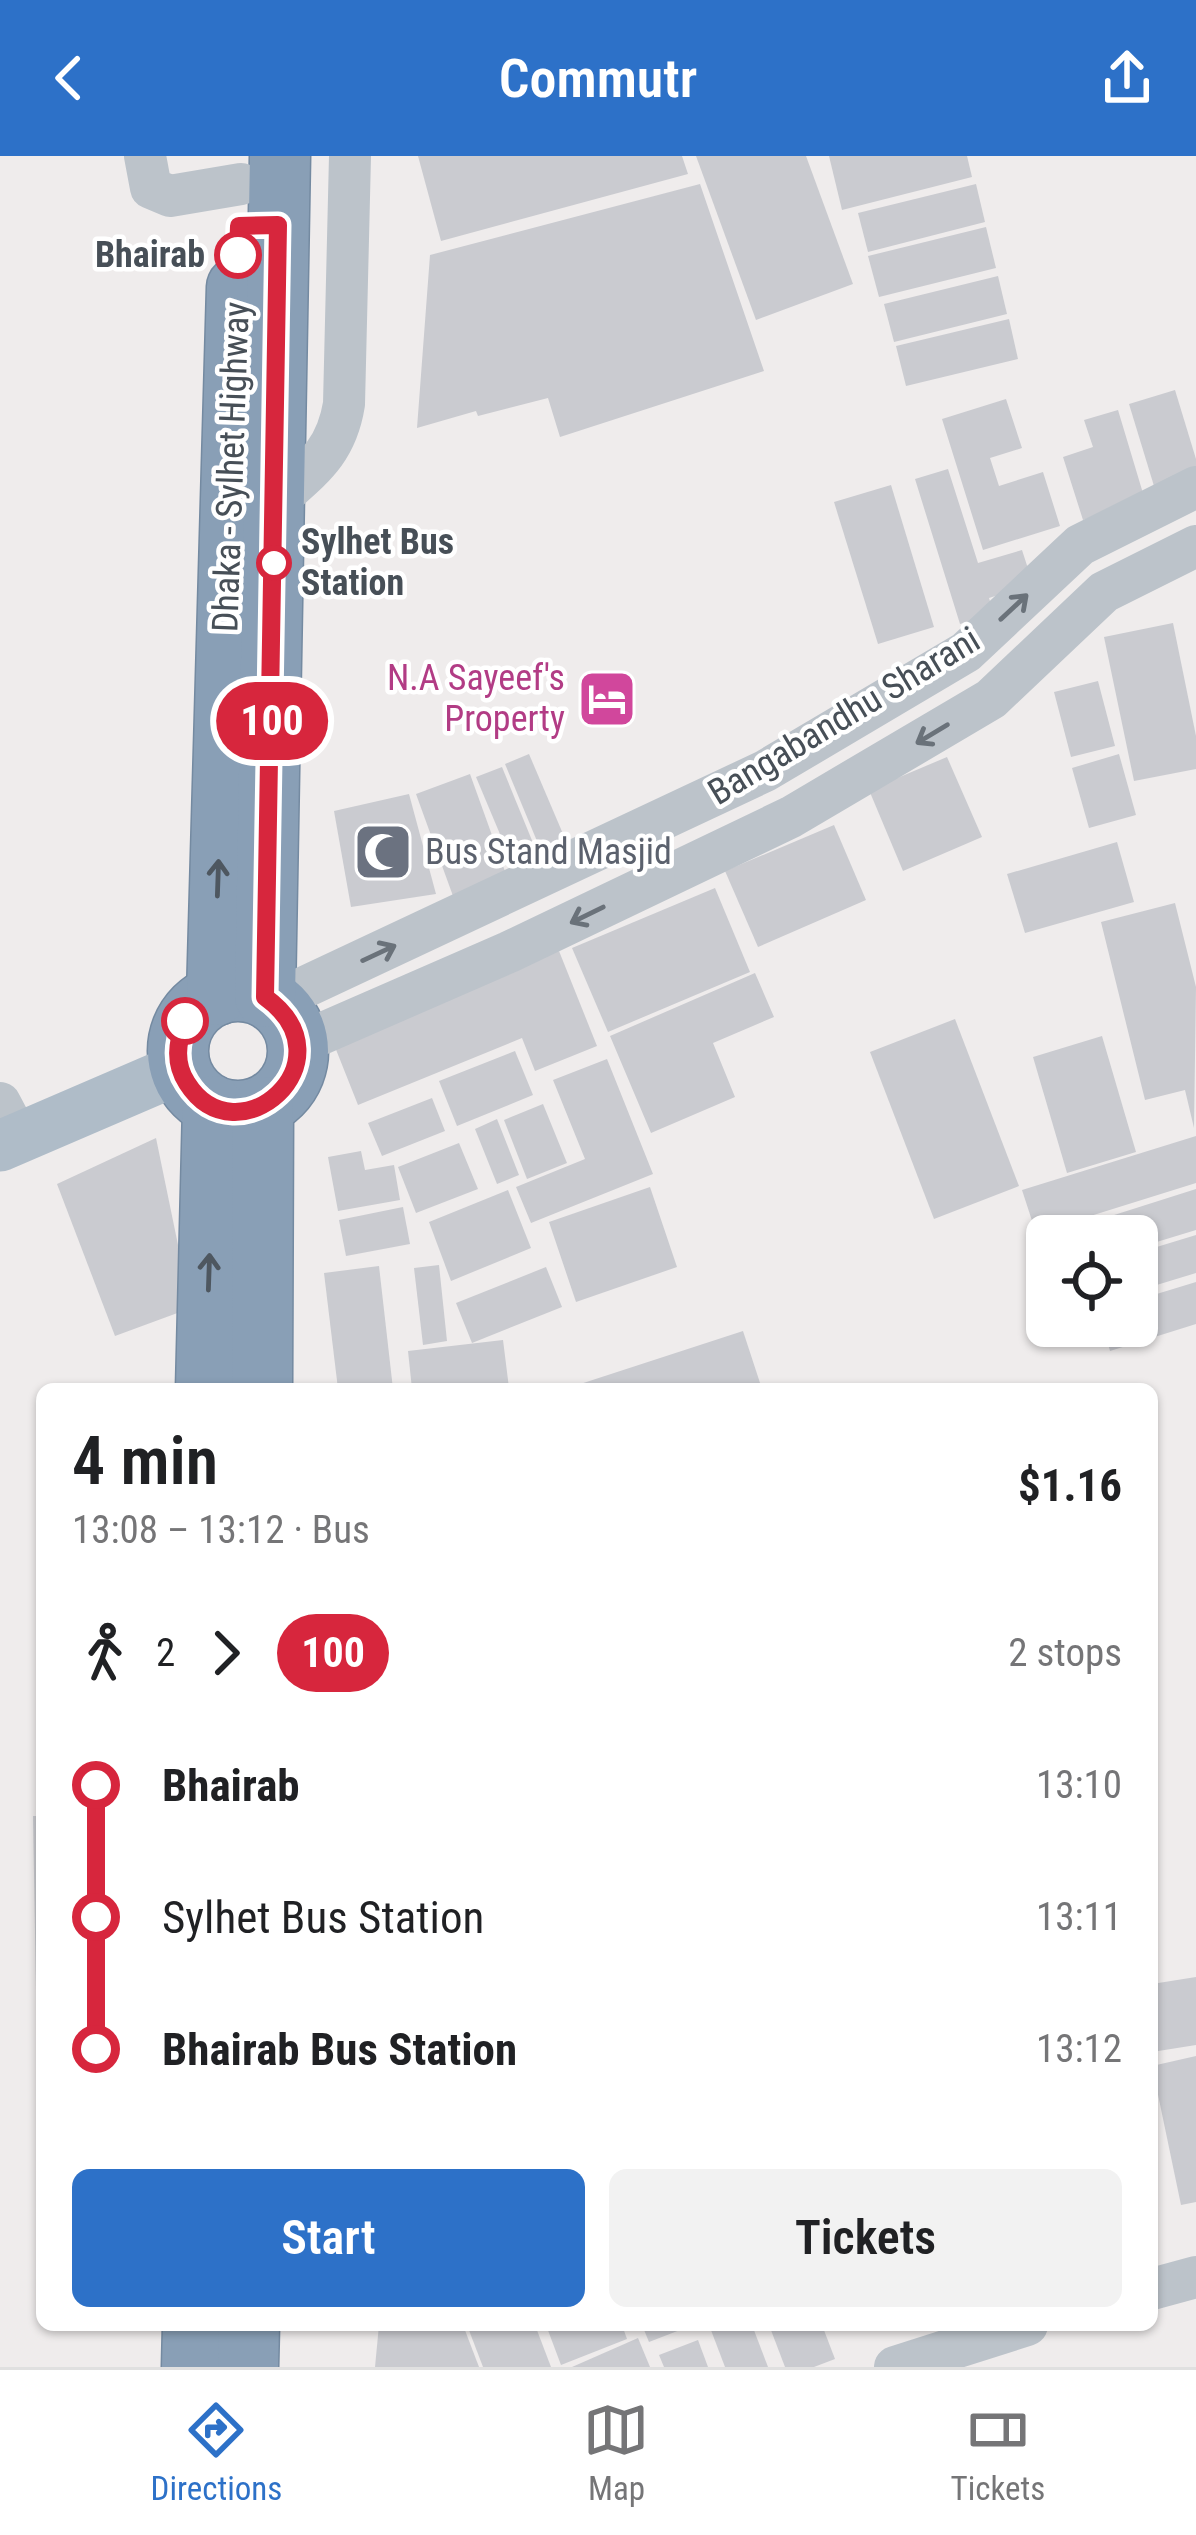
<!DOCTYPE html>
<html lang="en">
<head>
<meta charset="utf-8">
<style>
	:root { --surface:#fff; --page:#f2f2f2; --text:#202124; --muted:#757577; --line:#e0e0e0; --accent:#2d71c8 }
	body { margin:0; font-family:"Roboto Condensed",sans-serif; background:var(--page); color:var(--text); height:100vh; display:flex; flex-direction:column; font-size:45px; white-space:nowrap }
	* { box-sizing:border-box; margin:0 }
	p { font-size:39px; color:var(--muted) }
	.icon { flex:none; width:66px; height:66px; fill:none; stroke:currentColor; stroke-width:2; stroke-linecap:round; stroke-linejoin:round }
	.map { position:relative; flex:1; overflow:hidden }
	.drawer { position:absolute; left:36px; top:1227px; width:1122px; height:948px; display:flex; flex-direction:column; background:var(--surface); border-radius:18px; box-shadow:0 3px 9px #0004 }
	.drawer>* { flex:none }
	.badge { padding:0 24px; border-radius:39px; font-size:42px; line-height:78px }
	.controls { position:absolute; left:1026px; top:1059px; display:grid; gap:24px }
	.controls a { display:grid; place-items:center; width:132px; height:132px; border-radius:18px; background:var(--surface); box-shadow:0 3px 9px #0004; font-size:60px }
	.map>.badge { position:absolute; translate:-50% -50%; box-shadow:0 0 0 6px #fff }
	.legs { display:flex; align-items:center; gap:18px; height:132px; padding:0 36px; font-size:39px }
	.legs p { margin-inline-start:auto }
	.overview { display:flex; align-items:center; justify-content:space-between; height:204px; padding:0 36px }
	h1 { font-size:66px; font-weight:600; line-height:90px }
	.action { display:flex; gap:24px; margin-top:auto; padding:24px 36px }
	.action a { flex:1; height:138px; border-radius:18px; background:var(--accent); color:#fff; font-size:48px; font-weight:600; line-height:138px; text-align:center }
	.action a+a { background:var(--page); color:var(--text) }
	ul { padding:0 36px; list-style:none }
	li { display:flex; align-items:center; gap:42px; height:132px; font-size:45px }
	li i { display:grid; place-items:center; width:18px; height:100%; margin:0 15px; background:currentColor }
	li i::after { content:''; width:30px; height:30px; margin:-15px; border:9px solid; border-radius:50%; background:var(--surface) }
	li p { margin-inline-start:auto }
	li:first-child i { background:linear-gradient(#0000 50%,currentColor 0) }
	li:last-child i { background:linear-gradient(currentColor 50%,#0000 0) }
	header { display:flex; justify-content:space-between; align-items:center; height:156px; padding:0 36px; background:var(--accent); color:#fff; font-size:54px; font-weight:600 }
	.menu { display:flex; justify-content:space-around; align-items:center; height:168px; border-top:3px solid var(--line); background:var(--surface); font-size:33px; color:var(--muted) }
	.menu a { display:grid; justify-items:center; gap:6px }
	.menu .current { color:var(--accent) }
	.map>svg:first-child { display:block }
	.building { fill:#cacbd0 }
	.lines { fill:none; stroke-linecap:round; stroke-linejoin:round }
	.highway-casing { stroke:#748aa1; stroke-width:63 }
	.minor { stroke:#bcc3ca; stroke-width:42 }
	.major { stroke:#afbcc8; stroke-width:51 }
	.highway { stroke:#899fb6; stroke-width:60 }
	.oneway { stroke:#6a727a }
	.oneway2 { stroke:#4e5760 }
	.line-1-casing { stroke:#fff; stroke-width:27 }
	.line-1 { stroke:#d7263d; stroke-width:18 }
	.stop-1-dot { fill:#fff; stroke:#d7263d; stroke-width:6 }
	.labels { text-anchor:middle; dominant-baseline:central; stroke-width:9; stroke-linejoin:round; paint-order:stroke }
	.stop-label { font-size:36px; font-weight:bold; fill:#474f57; stroke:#fff; text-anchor:end }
	.street-label { font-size:36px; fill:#474f57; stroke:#fff }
	.hotel-label { font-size:36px; fill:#b23c85; stroke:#fff; text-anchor:end }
	.worship-label { font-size:36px; fill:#5b616d; stroke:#fff; text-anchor:start }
</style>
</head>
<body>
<header><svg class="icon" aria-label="back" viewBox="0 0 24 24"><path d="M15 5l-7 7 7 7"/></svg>Commutr<svg class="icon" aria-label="share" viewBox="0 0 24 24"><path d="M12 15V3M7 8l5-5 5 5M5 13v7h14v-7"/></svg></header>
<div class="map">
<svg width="1196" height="2211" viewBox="0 0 1196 2211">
	<rect width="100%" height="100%" fill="#efecec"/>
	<g class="building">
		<polygon points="418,0 682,0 688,18 441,85"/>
		<polygon points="696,0 806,0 853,128 756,164"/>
		<polygon points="829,0 967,0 972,21 842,54"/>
		<polygon points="700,28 764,215 560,281 548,242 478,260 476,255 417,272 430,99"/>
		<polygon points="976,28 985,66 868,96 858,57"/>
		<polygon points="986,71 996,112 879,141 868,100"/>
		<polygon points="998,120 1007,158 894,186 884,148"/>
		<polygon points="1009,163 1018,203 906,230 896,190"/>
		<polygon points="1175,234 1196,303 1196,317 1154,330 1129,248"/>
		<polygon points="1006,243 1022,292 990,302 999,330 1043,316 1060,370 983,394 942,263"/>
		<polygon points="1118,254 1145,344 1083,364 1063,301 1093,291 1084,264"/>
		<polygon points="948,313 978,407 1022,394 1033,428 989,442 994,458 960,468 915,323"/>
		<polygon points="891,329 934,471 878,488 834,346"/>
		<polygon points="1173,467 1196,580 1196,613 1134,625 1104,481"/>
		<polygon points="1098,525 1115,590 1071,601 1054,536"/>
		<polygon points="529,598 569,692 544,702 505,608"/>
		<polygon points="1119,598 1136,659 1089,672 1072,612"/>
		<polygon points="947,601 982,681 903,715 869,634"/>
		<polygon points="502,611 540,704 515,714 476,621"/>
		<polygon points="470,618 507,721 453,740 416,638"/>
		<polygon points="409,638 436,738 351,751 334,655"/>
		<polygon points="834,669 866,744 758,791 725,715"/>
		<polygon points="1117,686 1134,746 1025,777 1007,718"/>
		<polygon points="715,732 750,816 608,876 572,792"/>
		<polygon points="1175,747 1196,831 1194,972 1185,934 1145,944 1101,766"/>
		<polygon points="559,795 597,890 535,915 522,882 358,949 333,886"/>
		<polygon points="755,817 774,861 713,887 735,941 651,977 610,880"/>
		<polygon points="955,863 1019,1030 934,1063 870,896"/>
		<polygon points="1102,880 1136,996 1067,1017 1033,901"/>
		<polygon points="515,895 533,939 457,970 439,925"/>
		<polygon points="607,903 653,1018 531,1067 516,1031 585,1003 553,924"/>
		<polygon points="432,942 445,975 382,1000 368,967"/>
		<polygon points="543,948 567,1007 527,1023 504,964"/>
		<polygon points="497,963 519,1019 497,1028 475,973"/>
		<polygon points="1196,980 1196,1027 1036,1077 1022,1034"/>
		<polygon points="156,982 191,1152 115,1180 57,1028"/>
		<polygon points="459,987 478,1033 416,1057 398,1011"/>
		<polygon points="361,995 365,1014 394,1009 400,1044 338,1055 328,1001"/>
		<polygon points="650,1031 677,1111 576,1146 549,1066"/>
		<polygon points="1196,1033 1196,1074 1137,1092 1137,1080 1048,1080"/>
		<polygon points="508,1034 531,1092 451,1125 429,1066"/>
		<polygon points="403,1051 410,1088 346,1100 339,1064"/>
		<polygon points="1196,1079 1196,1117 1137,1135 1137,1097"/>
		<polygon points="439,1109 447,1185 423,1189 414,1112"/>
		<polygon points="379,1110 393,1233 338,1233 324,1117"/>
		<polygon points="546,1111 562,1151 472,1187 456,1147"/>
		<polygon points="1196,1126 1196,1168 1110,1195 1103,1170 1137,1170 1137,1144"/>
		<polygon points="743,1175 762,1233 568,1233 568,1232"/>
		<polygon points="503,1184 509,1232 412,1233 408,1195"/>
		<polygon points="33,1660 42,1660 42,1834 36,1835"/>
		<polygon points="1196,1821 1196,1889 1152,1896 1152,1828"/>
		<polygon points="1196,1900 1196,2046 1181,2049 1152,1910"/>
		<polygon points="379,2169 463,2169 479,2211 375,2211"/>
		<polygon points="467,2169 535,2169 551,2211 483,2211"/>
		<polygon points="546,2169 622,2169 627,2183 561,2209"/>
		<polygon points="642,2169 693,2169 649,2186"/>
		<polygon points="709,2169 752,2169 768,2211 725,2211"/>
		<polygon points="769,2169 822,2169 835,2203 814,2211 785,2211"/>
		<polygon points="638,2182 650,2211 572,2211"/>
		<polygon points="698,2184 708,2211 664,2211 659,2199"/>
	</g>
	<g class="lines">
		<defs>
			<g id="highway">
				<circle cx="238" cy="895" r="60"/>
				<polyline points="217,839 237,131"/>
				<polyline points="265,841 280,0"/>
				<polyline points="206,1233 213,950"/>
				<polyline points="262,1233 263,951"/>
				<polyline points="192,2211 193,2169"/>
				<polyline points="248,2211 249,2169"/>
			</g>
		</defs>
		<use href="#highway" class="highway-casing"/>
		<g class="minor">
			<polyline points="145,0 151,32 170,40 241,28"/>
			<path d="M275,346C310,314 336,298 344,248L350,0"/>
			<polyline points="273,846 765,615 966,496 1080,389 1196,331"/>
			<polyline points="298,888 509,796 791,661 991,543 1104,436 1196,390"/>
			<polyline points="0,947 18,981"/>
			<polyline points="1152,2133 1196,2121"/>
			<polyline points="895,2211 1027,2169"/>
		</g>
		<polyline class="major" points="0,990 179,913"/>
		<use href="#highway" class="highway"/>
	</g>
	<defs><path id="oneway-shaft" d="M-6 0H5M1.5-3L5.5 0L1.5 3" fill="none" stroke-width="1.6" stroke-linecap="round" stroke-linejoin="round" transform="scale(3)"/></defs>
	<g class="oneway">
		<use href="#oneway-shaft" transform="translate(1014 451) rotate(-43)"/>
		<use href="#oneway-shaft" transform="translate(932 578) rotate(149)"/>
		<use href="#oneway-shaft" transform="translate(587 759) rotate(154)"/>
		<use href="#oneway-shaft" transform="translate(379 797) rotate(-25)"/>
	</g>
	<g class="oneway2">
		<use href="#oneway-shaft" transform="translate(218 722) rotate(-88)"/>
		<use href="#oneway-shaft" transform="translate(209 1116) rotate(-88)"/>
	</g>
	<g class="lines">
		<defs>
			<path id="line-1" d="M185,865C177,887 174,907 187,927C237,1006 354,905 265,841L278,69L239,70L238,99"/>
		</defs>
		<use href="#line-1" class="line-1-casing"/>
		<use href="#line-1" class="line-1"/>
	</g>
	<defs>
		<symbol id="hotel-square" viewBox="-11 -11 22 22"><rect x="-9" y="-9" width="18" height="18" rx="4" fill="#d1479c" stroke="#fff"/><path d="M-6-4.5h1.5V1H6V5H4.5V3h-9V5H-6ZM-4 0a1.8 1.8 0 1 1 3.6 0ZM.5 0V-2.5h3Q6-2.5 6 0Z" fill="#fff"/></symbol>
		<symbol id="mosque-square" viewBox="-11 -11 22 22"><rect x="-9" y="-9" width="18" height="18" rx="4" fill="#6b7280" stroke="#fff"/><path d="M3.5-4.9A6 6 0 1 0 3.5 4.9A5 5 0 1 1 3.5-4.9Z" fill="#fff"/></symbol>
	</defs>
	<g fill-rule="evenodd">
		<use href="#hotel-square" x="574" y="510" width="66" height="66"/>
		<use href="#mosque-square" x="350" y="663" width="66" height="66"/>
	</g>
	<g class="stop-1-dot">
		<circle cx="238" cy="99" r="21"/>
		<circle cx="274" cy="407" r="15"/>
		<circle cx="185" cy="865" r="21"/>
	</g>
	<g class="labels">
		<g class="stop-label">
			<text x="205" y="99">Bhairab</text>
			<text x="301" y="386" text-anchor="start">Sylhet Bus<tspan x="301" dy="41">Station</tspan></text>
		</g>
		<g class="street-label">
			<text transform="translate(231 311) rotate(-88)">Dhaka - Sylhet Highway</text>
			<text transform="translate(844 560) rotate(-31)">Bangabandhu Sharani</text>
		</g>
		<g class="hotel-label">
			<text x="565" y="522">N.A Sayeef's<tspan x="565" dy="41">Property</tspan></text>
		</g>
		<g class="worship-label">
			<text x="425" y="696">Bus Stand Masjid</text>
		</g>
	</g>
</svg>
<div class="controls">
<a><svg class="icon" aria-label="locate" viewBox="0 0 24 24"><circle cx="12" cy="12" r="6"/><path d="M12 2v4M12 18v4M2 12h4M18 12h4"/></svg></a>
</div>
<b class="badge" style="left:272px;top:565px;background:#d7263d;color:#fff">100</b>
<section class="drawer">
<div class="overview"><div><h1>4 min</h1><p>13:08 – 13:12 · Bus</p></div><b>$1.16</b></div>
<div class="legs"><svg class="icon" aria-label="walk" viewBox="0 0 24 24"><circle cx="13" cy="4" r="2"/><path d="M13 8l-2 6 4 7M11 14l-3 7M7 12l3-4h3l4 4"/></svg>2<svg class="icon" aria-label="forward" viewBox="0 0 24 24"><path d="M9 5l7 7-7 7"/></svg><b class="badge" style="background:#d7263d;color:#fff">100</b><p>2 stops</p></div>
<ul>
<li><i style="color:#d7263d"></i><b>Bhairab</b><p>13:10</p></li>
<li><i style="color:#d7263d"></i><span>Sylhet Bus Station</span><p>13:11</p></li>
<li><i style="color:#d7263d"></i><b>Bhairab Bus Station</b><p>13:12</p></li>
</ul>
<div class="action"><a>Start</a><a>Tickets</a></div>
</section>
</div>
<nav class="menu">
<a class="current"><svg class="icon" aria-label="directions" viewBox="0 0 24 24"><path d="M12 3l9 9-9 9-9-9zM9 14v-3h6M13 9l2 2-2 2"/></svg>Directions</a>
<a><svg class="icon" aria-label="map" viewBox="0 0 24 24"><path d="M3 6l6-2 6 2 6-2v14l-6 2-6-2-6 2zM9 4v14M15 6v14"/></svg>Map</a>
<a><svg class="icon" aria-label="tickets" viewBox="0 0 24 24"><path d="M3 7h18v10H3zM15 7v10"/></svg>Tickets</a>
</nav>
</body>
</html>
